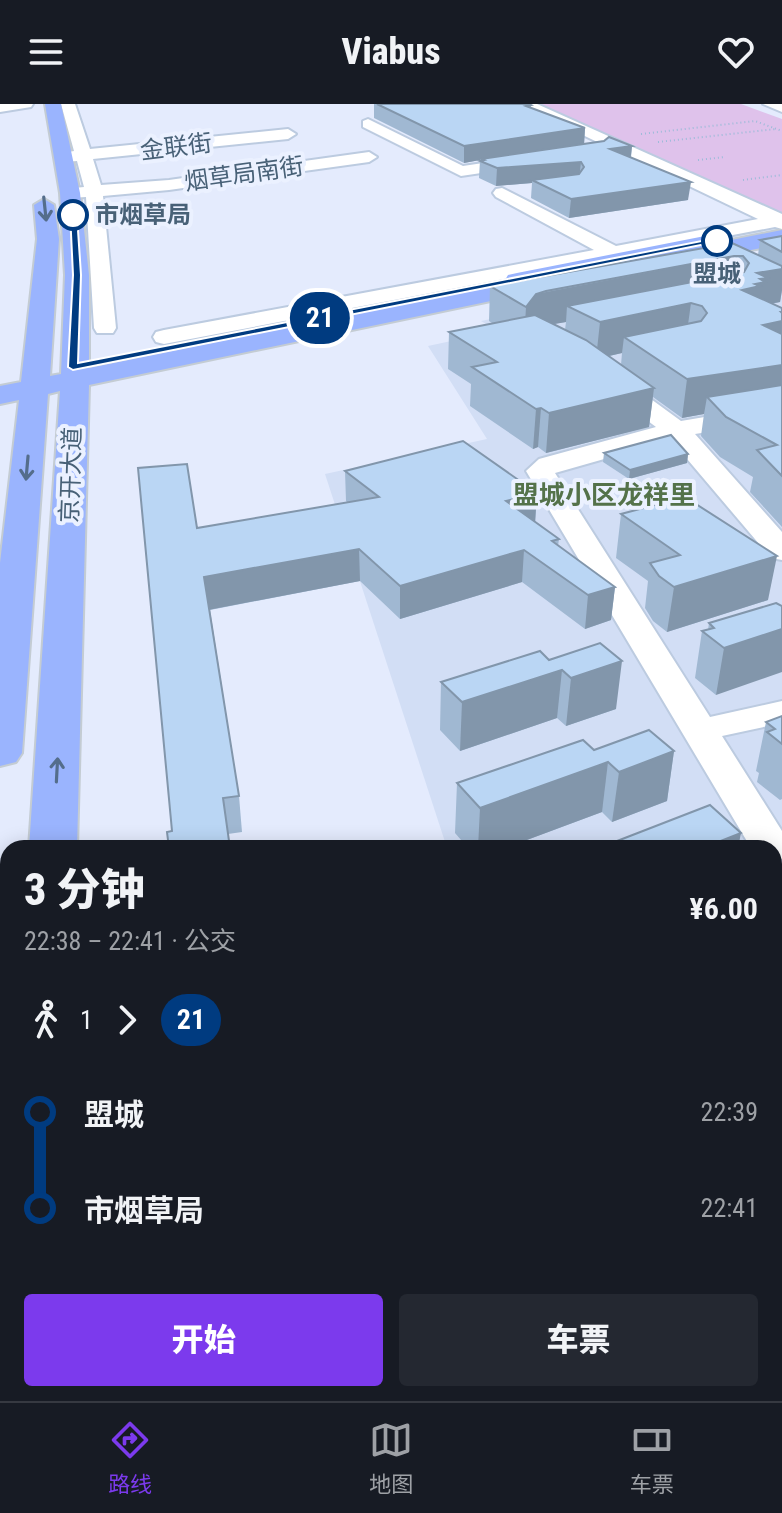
<!DOCTYPE html>
<html lang="zh">
<head>
<meta charset="utf-8">
<style>
	:root { --surface:#171b24; --page:#242831; --text:#f1f3f6; --muted:#9ea1a6; --line:#363941; --accent:#7c3aed }
	body { margin:0; font-family:"Roboto Condensed","Noto Sans SC",sans-serif; background:var(--page); color:var(--text); height:100vh; display:flex; flex-direction:column; font-size:30px; white-space:nowrap }
	* { box-sizing:border-box; margin:0 }
	p { font-size:26px; color:var(--muted) }
	.icon { flex:none; width:44px; height:44px; fill:none; stroke:currentColor; stroke-width:2; stroke-linecap:round; stroke-linejoin:round }
	.map { position:relative; flex:1; overflow:hidden }
	.side { position:absolute; left:0px; top:736px; width:782px; height:562px; display:flex; flex-direction:column; background:var(--surface); border-radius:24px 24px 0 0; box-shadow:0 4px 20px #0003 }
	.side>* { flex:none }
	.badge { padding:0 16px; border-radius:26px; font-size:28px; line-height:52px }
	.map>.badge { position:absolute; translate:-50% -50%; box-shadow:0 0 0 4px #fff }
	.legs { display:flex; align-items:center; gap:12px; height:88px; padding:0 24px; font-size:26px }
	.legs p { margin-inline-start:auto }
	.headline { display:flex; align-items:center; justify-content:space-between; height:136px; padding:0 24px }
	h1 { font-size:44px; font-weight:800; line-height:60px }
	.cta { display:flex; gap:16px; margin-top:auto; padding:16px 24px }
	.cta a { flex:1; height:92px; border-radius:8px; background:var(--accent); color:#fff; font-size:32px; font-weight:800; line-height:92px; text-align:center }
	.cta a+a { background:var(--page); color:var(--text) }
	ul { padding:0 24px; list-style:none }
	li { display:flex; align-items:center; gap:28px; height:96px; font-size:30px }
	li i { display:grid; place-items:center; width:12px; height:100%; margin:0 10px; background:currentColor }
	li i::after { content:''; width:20px; height:20px; margin:-10px; border:6px solid; border-radius:50%; background:var(--surface) }
	li p { margin-inline-start:auto }
	li:first-child i { background:linear-gradient(#0000 50%,currentColor 0) }
	li:last-child i { background:linear-gradient(currentColor 50%,#0000 0) }
	header { display:flex; justify-content:space-between; align-items:center; height:104px; padding:0 24px; background:var(--surface); font-size:36px; font-weight:800 }
	.dock { display:flex; justify-content:space-around; align-items:center; height:112px; border-top:2px solid var(--line); background:var(--surface); font-size:22px; color:var(--muted) }
	.dock a { display:grid; justify-items:center; gap:4px }
	.dock .current { color:var(--accent) }
	.map>svg:first-child { display:block }
	.residential { fill:#d2def5 }
	.green { fill:#dfc2eb }
	.lines { fill:none; stroke-linecap:round; stroke-linejoin:round }
	.minor-casing { stroke:#bccbe0; stroke-width:4 }
	.major-casing { stroke:#c4ccd3; stroke-width:4 }
	.path { stroke:#9dbbd9; stroke-width:2; stroke-dasharray:1 3; stroke-linecap:butt }
	.minor { fill:#fff; fill-rule:evenodd }
	.major { fill:#9ab4fe; fill-rule:evenodd }
	.wall { fill:#a0b8d2; fill-rule:evenodd }
	.shaded-wall { fill:#8296ab }
	.building { fill:#bad6f4; stroke:#8296ab; stroke-width:2 }
	.oneway { stroke:#546d8b }
	.line-1 { fill:#003b80; stroke:#fff; stroke-width:2 }
	.stop-1-dot { fill:#fff; stroke:#003b80; stroke-width:4 }
	.labels { text-anchor:middle; dominant-baseline:central; stroke-width:8; stroke-linejoin:round; paint-order:stroke }
	.far-street-label { font-size:24px; fill:#486177; stroke:#ebf1ff }
	.far-stop-label { font-size:24px; font-weight:bold; fill:#486177; stroke:#ebf1ff; text-anchor:start }
	.far-neighbourhood-label { font-size:26px; font-weight:bold; fill:#54724a; stroke:#ebf1ff }
</style>
</head>
<body>
<header><svg class="icon" aria-label="menu" viewBox="0 0 24 24"><path d="M4 6h16M4 12h16M4 18h16"/></svg>Viabus<svg class="icon" aria-label="heart" viewBox="0 0 24 24"><path d="M12 20l-8-8c-3-5 5-10 8-4 3-6 11-1 8 4z"/></svg></header>
<div class="map">
<svg width="782" height="1297" viewBox="0 0 782 1297">
	<rect width="100%" height="100%" fill="#e4ebfd"/>
	<polygon class="residential" points="782,156 782,1297 628,1297 626,1290 774,1290 774,744 447,744 325,370 487,335 428,242 498,227 481,217"/>
	<polygon class="green" points="539,0 741,0 782,15 782,108 773,107"/>
	<g class="lines">
		<defs>
			<g id="minor">
				<polygon points="0,0 33,0 31,3 0,8"/>
				<polygon points="61,0 75,0 90,45 288,25 296,30 288,35 93,55 101,81 169,76 369,48 377,53 369,58 169,86 103,92 116,224 113,229 97,229 94,224 86,93 70,94 61,89 64,85 84,83 77,57 64,58 56,53 58,50 74,47"/>
				<polygon points="518,0 537,0 782,110 782,125 775,123 164,240 156,238 153,233 156,228 164,226 594,146 496,93 493,89 496,85 502,84 616,142 758,115"/>
				<polygon points="763,0 782,0 782,8"/>
				<polygon points="368,15 463,62 529,52 537,57 529,62 461,72 363,23 363,17"/>
				<polygon points="609,269 618,271 681,317 782,300 782,316 695,330 782,428 782,456 771,454 671,336 555,369 710,613 782,597 782,619 722,632 782,727 782,755 774,757 774,744 751,744 526,367 539,355 656,323 600,281 597,276 600,271"/>
			</g>
			<g id="major">
				<polygon points="45,0 61,0 80,89 89,171 89,264 507,179 505,176 508,171 517,169 705,132 716,139 782,126 782,140 678,160 667,153 558,175 560,178 557,183 548,185 89,281 77,744 29,744 60,287 48,290 22,649 16,658 0,662 0,459 19,296 0,300 0,282 21,278 37,135 34,101 44,95 54,101 59,135 50,272 61,270 65,171 60,89"/>
				<polygon points="8,1263 8,1290 61,1290 62,1297 0,1297 0,1268"/>
			</g>
		</defs>
		<use href="#minor" class="minor-casing"/>
		<use href="#major" class="major-casing"/>
		<g class="path">
			<polyline points="641,30 755,17 782,27"/>
			<polyline points="658,38 776,25"/>
			<polyline points="698,56 725,53"/>
			<polyline points="743,76 782,71"/>
		</g>
		<use href="#minor" class="minor"/>
		<use href="#major" class="major"/>
	</g>
	<g class="wall">
		<polygon points="374,0 529,0 531,1 531,4 585,24 584,40 632,42 631,54 688,96 569,114 531,94 532,79 496,82 479,74 480,56 464,59 374,14"/>
		<path d="M782,132V186L780,198L772,200L782,204V423L750,388L753,373L720,353L701,332L704,310L682,314L653,293L649,323L546,349L538,343L533,345L470,302L471,280L448,265L449,228L492,219L489,217L490,182L732,139L758,151L760,136ZM566,218L565,226L553,220ZM622,249L621,261L609,252Z"/>
		<polygon points="604,349 688,350 687,359 629,375 603,358"/>
		<polygon points="345,367 537,389 535,418 559,435 558,442 615,483 611,516 585,525 522,478 400,515 360,477 210,506 239,692 242,728 228,730 172,727 197,424 348,399 346,397"/>
		<polygon points="621,410 768,496 667,528 653,517 645,504 648,477 616,454"/>
		<polygon points="776,499 716,591 695,574 702,527 708,526 709,519"/>
		<polygon points="549,556 616,605 566,622 557,614 460,647 440,626 441,578"/>
		<polygon points="782,612 782,695 780,696 757,678 759,669 756,667 766,618"/>
		<polygon points="594,646 674,647 667,697 612,718 602,708 505,744 468,744 455,729 457,679"/>
		<polygon points="674,1290 774,1290 782,1297 672,1297"/>
	</g>
	<g class="shaded-wall">
		<polygon points="585,24 584,41 481,55 480,56 464,59 464,42"/>
		<polygon points="632,42 630,59 610,45"/>
		<polygon points="581,58 579,75 532,76 532,79 496,82 497,64"/>
		<polygon points="691,78 688,96 569,114 571,95"/>
		<polygon points="734,152 729,185 567,202 566,218 543,222 524,239 526,203 536,190"/>
		<polygon points="782,165 782,186 780,198 763,201 742,186 757,169"/>
		<polygon points="691,199 686,235 624,233 622,249 596,255 600,218"/>
		<polygon points="782,208 782,252 763,221"/>
		<polygon points="782,261 782,298 707,293 704,310 682,314 687,275"/>
		<polygon points="654,284 649,323 546,349 549,309"/>
		<polygon points="541,304 538,343 533,345 536,305"/>
		<polygon points="688,350 687,359 629,375 630,366"/>
		<polygon points="537,389 535,420 506,397"/>
		<polygon points="359,445 360,477 208,506 204,473"/>
		<polygon points="524,446 522,478 400,515 400,482"/>
		<polygon points="777,452 768,496 667,528 674,483"/>
		<polygon points="615,483 611,516 585,525 588,491"/>
		<polygon points="782,525 782,568 716,591 724,544"/>
		<polygon points="622,557 616,605 566,622 571,574"/>
		<polygon points="562,566 557,614 460,647 462,598"/>
		<polygon points="674,647 667,697 612,718 619,668"/>
		<polygon points="608,658 602,708 505,744 478,744 480,704"/>
		<polygon points="741,729 738,744 703,744"/>
		<polygon points="782,839 782,886 774,889 774,842"/>
		<polygon points="782,1000 782,1046 774,1050 774,1004"/>
		<polygon points="782,1260 782,1297 769,1297"/>
	</g>
	<g class="building">
		<polygon points="377,0 529,0 531,1 526,2 585,24 464,42"/>
		<polygon points="609,33 632,42 610,45 691,78 571,95 532,76 579,70 584,63 581,58 497,64 480,57 484,56 481,55 604,37"/>
		<polygon points="782,132 782,148 760,136"/>
		<polygon points="732,139 782,162 782,165 757,169 768,174 760,175 765,178 755,180 760,182 742,186 782,204 782,208 781,208 782,209 782,217 763,221 782,230 782,261 687,275 624,233 701,217 707,209 702,202 691,199 600,218 567,202 744,168 749,159 743,152 734,152 546,187 536,190 526,203 490,182"/>
		<polygon points="535,211 586,236 654,284 549,309 541,304 536,305 472,263 497,258 449,228"/>
		<polygon points="782,281 782,372 757,346 777,341 726,313 707,293"/>
		<polygon points="671,331 688,350 630,366 604,349"/>
		<polygon points="463,337 537,389 506,397 559,435 552,437 615,483 588,491 524,446 400,482 359,445 204,473 239,692 223,694 230,744 169,744 167,728 172,727 138,364 187,360 197,424 379,393 345,367"/>
		<polygon points="685,393 777,452 674,483 659,472 650,459 680,451 621,410"/>
		<polygon points="776,499 782,502 782,525 724,544 702,527 714,524 709,519"/>
		<polygon points="600,539 622,557 571,574 562,566 462,598 441,578 540,547 549,556"/>
		<polygon points="782,612 782,640 767,628 775,625 766,618"/>
		<polygon points="649,626 674,647 619,668 608,658 480,704 457,679 583,636 594,646"/>
		<polygon points="710,701 741,729 703,744 599,744"/>
		<polygon points="774,803 782,810 782,839 774,842"/>
		<polygon points="782,940 782,1000 774,1004 774,944"/>
		<polygon points="782,1157 782,1289 769,1297 685,1297 680,1290 774,1290 774,1162"/>
		<polygon points="205,1290 295,1290 296,1297 206,1297"/>
		<polygon points="357,1290 468,1290 470,1297 332,1297 358,1293"/>
	</g>
	<defs><path id="oneway-shaft" d="M-6 0H5M1.5-3L5.5 0L1.5 3" fill="none" stroke-width="1.6" stroke-linecap="round" stroke-linejoin="round" transform="scale(2)"/></defs>
	<g class="oneway">
		<use href="#oneway-shaft" transform="translate(45 105) rotate(84)"/>
		<use href="#oneway-shaft" transform="translate(27 364) rotate(95)"/>
		<use href="#oneway-shaft" transform="translate(57 666) rotate(-87)"/>
	</g>
	<polygon class="line-1" points="70,109 77,111 81,171 78,259 717,134 721,137 73,266 68,263 73,171"/>
	<g class="stop-1-dot">
		<circle cx="73" cy="111" r="14"/>
		<circle cx="717" cy="137" r="14"/>
	</g>
	<g class="labels">
		<g class="far-street-label">
			<text transform="translate(176 43) rotate(-7)">金联街</text>
			<text transform="translate(244 70) rotate(-8)">烟草局南街</text>
			<text transform="translate(71 371) rotate(-88)">京开大道</text>
		</g>
		<g class="far-stop-label">
			<text x="95" y="111">市烟草局</text>
			<text x="717" y="170" text-anchor="middle">盟城</text>
		</g>
		<g class="far-neighbourhood-label">
			<text x="604" y="391">盟城小区龙祥里</text>
		</g>
	</g>
</svg>
<b class="badge" style="left:320px;top:214px;background:#003b80;color:#fff">21</b>
<section class="side">
<div class="headline"><div><h1>3 分钟</h1><p>22:38 – 22:41 · 公交</p></div><b>¥6.00</b></div>
<div class="legs"><svg class="icon" aria-label="walk" viewBox="0 0 24 24"><circle cx="13" cy="4" r="2"/><path d="M13 8l-2 6 4 7M11 14l-3 7M7 12l3-4h3l4 4"/></svg>1<svg class="icon" aria-label="forward" viewBox="0 0 24 24"><path d="M9 5l7 7-7 7"/></svg><b class="badge" style="background:#003b80;color:#fff">21</b></div>
<ul>
<li><i style="color:#003b80"></i><b>盟城</b><p>22:39</p></li>
<li><i style="color:#003b80"></i><b>市烟草局</b><p>22:41</p></li>
</ul>
<div class="cta"><a>开始</a><a>车票</a></div>
</section>
</div>
<nav class="dock">
<a class="current"><svg class="icon" aria-label="directions" viewBox="0 0 24 24"><path d="M12 3l9 9-9 9-9-9zM9 14v-3h6M13 9l2 2-2 2"/></svg>路线</a>
<a><svg class="icon" aria-label="map" viewBox="0 0 24 24"><path d="M3 6l6-2 6 2 6-2v14l-6 2-6-2-6 2zM9 4v14M15 6v14"/></svg>地图</a>
<a><svg class="icon" aria-label="tickets" viewBox="0 0 24 24"><path d="M3 7h18v10H3zM15 7v10"/></svg>车票</a>
</nav>
</body>
</html>
